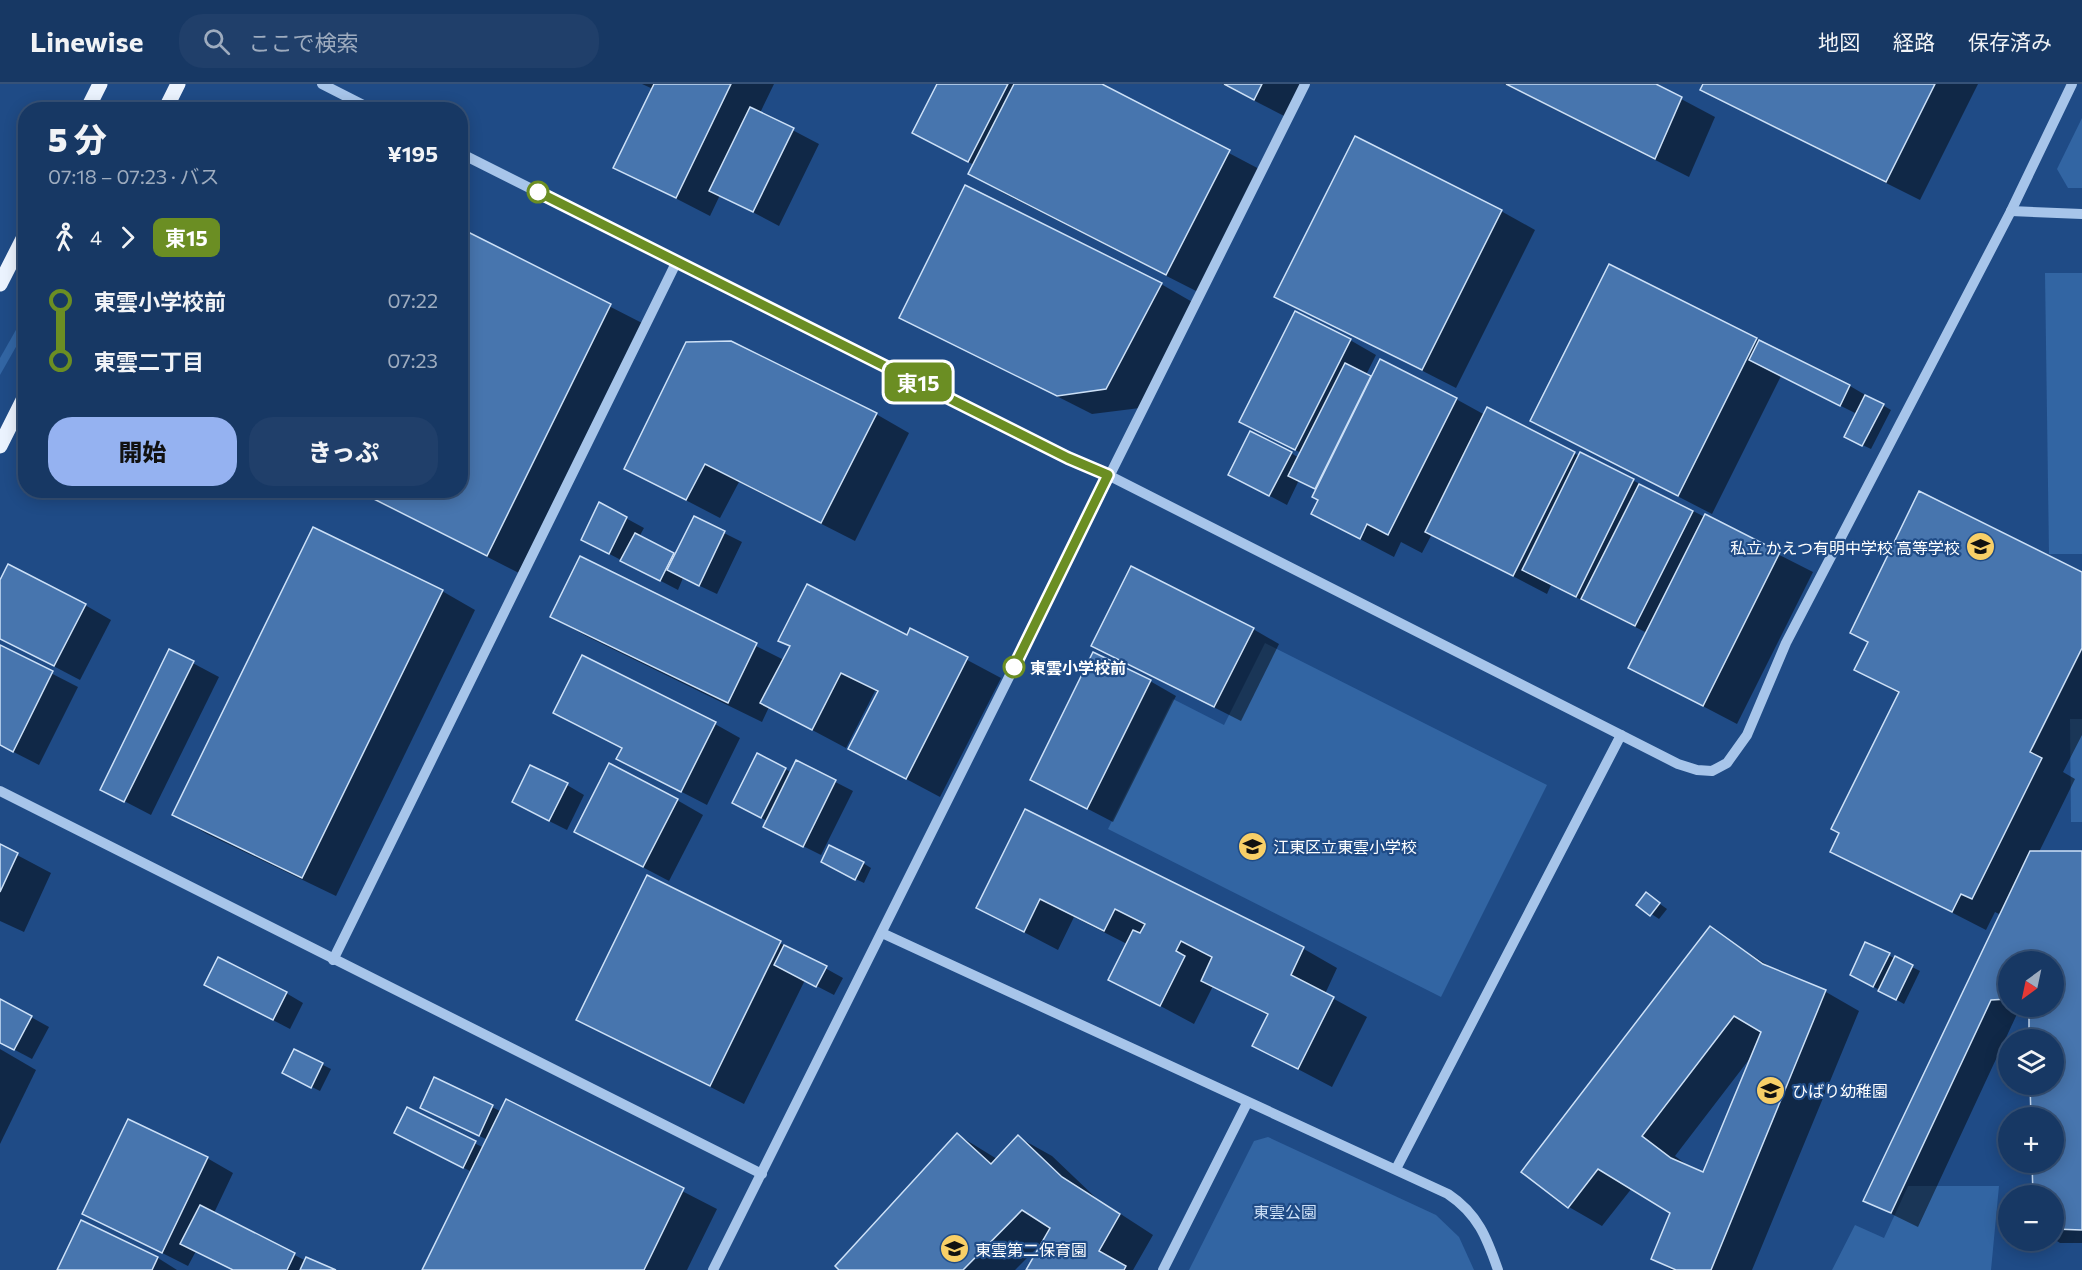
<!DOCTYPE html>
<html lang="ja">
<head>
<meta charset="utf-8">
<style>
	:root { --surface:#173864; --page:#203f6a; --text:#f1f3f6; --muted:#9eacbf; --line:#365278; --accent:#95b2f1 }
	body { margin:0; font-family:Commissioner,"Noto Sans JP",sans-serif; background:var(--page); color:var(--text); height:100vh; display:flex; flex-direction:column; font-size:22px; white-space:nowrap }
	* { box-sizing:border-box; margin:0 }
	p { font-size:20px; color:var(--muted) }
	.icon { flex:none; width:33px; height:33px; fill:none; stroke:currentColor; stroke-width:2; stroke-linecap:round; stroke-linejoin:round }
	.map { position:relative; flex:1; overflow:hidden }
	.side { position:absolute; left:18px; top:18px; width:450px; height:396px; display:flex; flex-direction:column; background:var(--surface); border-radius:24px; box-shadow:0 3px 15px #0003,0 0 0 2px var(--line) }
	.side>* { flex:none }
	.badge { padding:0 12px; border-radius:9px; font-size:21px; line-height:39px }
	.needle { width:39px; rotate:213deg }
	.tools { position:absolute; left:1998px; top:867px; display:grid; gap:12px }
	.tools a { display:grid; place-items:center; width:66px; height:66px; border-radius:50%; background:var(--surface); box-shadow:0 3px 15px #0003,0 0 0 2px var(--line); font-size:30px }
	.map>.badge { position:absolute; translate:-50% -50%; box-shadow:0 0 0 3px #fff }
	.legs { display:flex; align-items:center; gap:9px; height:66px; padding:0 30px; font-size:20px }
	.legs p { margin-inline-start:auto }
	.overview { display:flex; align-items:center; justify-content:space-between; height:102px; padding:0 30px }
	h1 { font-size:33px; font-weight:800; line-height:45px }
	.action { display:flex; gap:12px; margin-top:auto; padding:12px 30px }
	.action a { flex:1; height:69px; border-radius:24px; background:var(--accent); color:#111; font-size:24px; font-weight:800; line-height:69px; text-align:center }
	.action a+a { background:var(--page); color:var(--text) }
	ul { padding:0 30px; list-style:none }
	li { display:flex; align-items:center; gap:21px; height:60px; font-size:22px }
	li i { display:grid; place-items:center; width:9px; height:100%; margin:0 8px; background:currentColor }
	li i::after { content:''; width:15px; height:15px; margin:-8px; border:4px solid; border-radius:50%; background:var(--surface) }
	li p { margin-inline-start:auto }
	li:first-child i { background:linear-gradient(#0000 50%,currentColor 0) }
	li:last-child i { background:linear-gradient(currentColor 50%,#0000 0) }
	header { display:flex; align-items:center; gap:36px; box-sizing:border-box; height:84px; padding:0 30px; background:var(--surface); border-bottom:2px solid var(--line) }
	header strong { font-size:28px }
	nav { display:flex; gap:33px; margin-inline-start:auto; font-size:21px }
	.search { width:420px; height:54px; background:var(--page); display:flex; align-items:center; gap:15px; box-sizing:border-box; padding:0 21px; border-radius:24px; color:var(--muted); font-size:22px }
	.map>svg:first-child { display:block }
	.green { fill:#3265a3 }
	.shadow { fill:#0007; fill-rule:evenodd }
	.building { fill:#4775ae; stroke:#cce0f7; stroke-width:1.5; fill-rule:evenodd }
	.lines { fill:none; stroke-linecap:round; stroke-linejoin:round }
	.tertiary { stroke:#a7c5ea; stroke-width:10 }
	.primary { stroke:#ebf3fe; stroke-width:15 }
	.line-1-casing { stroke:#fff; stroke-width:14 }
	.line-1 { stroke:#6b8e23; stroke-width:9 }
	.stop-1-dot { fill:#fff; stroke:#6b8e23; stroke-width:3 }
	.labels { text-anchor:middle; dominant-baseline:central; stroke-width:4.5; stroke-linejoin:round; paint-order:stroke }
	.poi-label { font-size:16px; fill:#fff; stroke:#1f4b86; text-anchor:start }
	.stop-label { font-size:16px; font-weight:bold; fill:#fff; stroke:#1f4b86; text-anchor:start }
	.park-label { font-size:16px; fill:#cce0f7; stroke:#1f4b86 }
</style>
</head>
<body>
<header>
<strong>Linewise</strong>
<div class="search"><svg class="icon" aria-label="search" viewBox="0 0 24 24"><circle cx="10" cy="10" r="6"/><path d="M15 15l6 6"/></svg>ここで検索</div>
<nav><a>地図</a><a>経路</a><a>保存済み</a></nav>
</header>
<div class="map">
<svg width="2082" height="1186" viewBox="0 0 2082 1186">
	<rect width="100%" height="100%" fill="#1f4b86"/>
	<g class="green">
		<polygon points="2082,34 2082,104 2068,104 2057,85"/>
		<polygon points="2045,189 2082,189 2082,470 2049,470"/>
		<polygon points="25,230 25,247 0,291 0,274"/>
		<polygon points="1265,559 1547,701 1441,913 1108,745 1173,615 1224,641"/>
		<polygon points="2070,635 2082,635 2082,738 2071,738"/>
		<polygon points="1268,1053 1436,1131 1459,1153 1474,1186 1189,1186 1254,1057"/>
		<polygon points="1908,1102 1999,1102 1991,1186 1832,1186 1855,1141 1884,1154"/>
	</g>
	<g class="shadow">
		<polygon points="642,0 774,0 760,29 819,60 779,142 720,111 710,132 615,83 653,5"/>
		<polygon points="938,0 1098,0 1263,87 1200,209 1003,109 970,89 974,81 914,48"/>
		<polygon points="1222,0 1305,0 1288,34"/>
		<polygon points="1504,0 1653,0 1715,33 1689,93"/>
		<polygon points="1705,0 1978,0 1920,116 1736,24 1702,5"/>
		<polygon points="1501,127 1535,146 1456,304 1276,212"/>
		<polygon points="462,147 644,240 521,490 356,406 460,406"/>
		<polygon points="1610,182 1850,302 1891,326 1871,365 1854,357 1857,330 1781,292 1712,430 1532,337"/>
		<polygon points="1161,200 1194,219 1140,324 1092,330 901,233"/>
		<polygon points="1350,256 1376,271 1366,291 1372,295 1456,315 1485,331 1580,372 1581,370 1813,488 1737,640 1630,584 1647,549 1602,526 1551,501 1547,510 1432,450 1422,469 1401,458 1394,473 1312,430 1319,416 1317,406 1299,396 1287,421 1247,400 1291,369 1299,374 1301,369 1241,337"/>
		<polygon points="876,330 909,349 855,457 739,398 720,434 626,385"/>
		<polygon points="600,420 644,444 639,453 676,472 694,434 742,458 717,510 683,494 678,506 600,465"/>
		<polygon points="580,475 784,576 791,562 908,553 911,546 1001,594 940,713 850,665 879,609 875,607 846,664 769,623 762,638 586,552 552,533"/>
		<path d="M2082,490V651L2063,688L2075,695L2039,768H2082V1159H2060L2054,1155V956L2030,929L2017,930L1918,1143L1865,1117L2001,831L1995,828L1986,846L1832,767L1900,610L1856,586ZM2008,878H2054V922H2008Z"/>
		<polygon points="0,499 85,521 111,536 80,596 0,554"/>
		<polygon points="442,507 475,526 336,812 207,750 174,731"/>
		<polygon points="1253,545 1279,560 1241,637 1093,562"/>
		<polygon points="0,563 78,603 39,681 0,661"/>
		<polygon points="170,567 219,593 151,731 101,705"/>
		<polygon points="1150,597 1176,612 1113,738 1032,696"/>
		<polygon points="555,629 715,640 740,654 707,721 618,675 624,665"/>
		<polygon points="796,678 853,707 821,771 765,743 767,737 751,728 785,685 791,688"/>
		<polygon points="567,701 584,711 567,746 531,728"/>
		<polygon points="677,716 703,731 669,797 576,748"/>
		<polygon points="1026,727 1304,865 1337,884 1325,910 1367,933 1332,1003 1254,962 1269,932 1213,902 1194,940 1110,895 1127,860 1074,833 1058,866 978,824"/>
		<polygon points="0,762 51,789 24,848 0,837"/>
		<polygon points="863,779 871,784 864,799 831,783"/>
		<polygon points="1646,810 1667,825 1659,835 1638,821"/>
		<path d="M1710,844L1778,888L1826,908L1859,927L1752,1186H1672L1653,1175L1672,1128L1632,1104L1602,1142L1569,1123ZM1751,973L1704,1090L1691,1084L1675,1072Z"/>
		<polygon points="780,859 843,894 834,911 805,896 744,1020 578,936"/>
		<polygon points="1866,860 1920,887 1904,920 1860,895"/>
		<polygon points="206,901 286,909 303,919 290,945"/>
		<polygon points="0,916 49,943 32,975 0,958"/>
		<polygon points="0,965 36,986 0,1060"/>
		<polygon points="295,967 331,985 320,1007 292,993"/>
		<polygon points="435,995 502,1028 507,1017 717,1125 687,1186 423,1186 472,1088 413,1058 408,1025 484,1064 488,1056 439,1033"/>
		<polygon points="958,1051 997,1075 1018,1053 1052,1072 1096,1114 1153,1151 1133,1186 1028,1186 1042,1159 1015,1186 841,1186"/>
		<polygon points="207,1074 233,1089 214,1129 306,1177 332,1186 232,1186 196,1167 188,1182 83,1129"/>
		<polygon points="82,1138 158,1174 177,1186 58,1186"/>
	</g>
	<g class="building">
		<polygon points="654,0 731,0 676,114 613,84"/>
		<polygon points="937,0 1008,0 968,78 912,49"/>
		<polygon points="1014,0 1102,0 1230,66 1166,191 968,90"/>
		<polygon points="1224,0 1262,0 1254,16"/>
		<polygon points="1506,0 1656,0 1682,13 1655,75"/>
		<polygon points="1703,0 1935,0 1886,98 1700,6"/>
		<polygon points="750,23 794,44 753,128 709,107"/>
		<polygon points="1355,52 1502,126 1422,286 1274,213"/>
		<polygon points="965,101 1162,199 1106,305 1057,312 899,234"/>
		<polygon points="462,145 611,220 487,472 356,406 460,406"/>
		<polygon points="1609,180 1757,254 1678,412 1530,337"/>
		<polygon points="1295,227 1351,255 1295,366 1239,338"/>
		<polygon points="1759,256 1850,301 1840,322 1749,276"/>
		<polygon points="731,257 877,329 821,439 705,380 686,416 624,385 686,258"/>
		<polygon points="1380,275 1457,314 1388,451 1367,440 1360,455 1311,430 1318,416 1312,413"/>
		<polygon points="1345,279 1371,292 1315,405 1288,392"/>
		<polygon points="1865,311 1884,320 1862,362 1844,353"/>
		<polygon points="1487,323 1575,368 1513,492 1425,448"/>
		<polygon points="1250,347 1292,368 1269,412 1228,391"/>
		<polygon points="1580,368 1634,395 1576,513 1522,486"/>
		<polygon points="1639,400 1693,427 1635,542 1581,515"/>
		<polygon points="1919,407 2082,488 2082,564 2030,668 2042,674 1972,815 1961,810 1952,828 1830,768 1839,749 1831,745 1899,608 1854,586 1868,558 1850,549"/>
		<polygon points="599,418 627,433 609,470 581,456"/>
		<polygon points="1705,430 1780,468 1703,622 1628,584"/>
		<polygon points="694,432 725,447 699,502 667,486"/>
		<polygon points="313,443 443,506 302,794 172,731"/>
		<polygon points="635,449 674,469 660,497 620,477"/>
		<polygon points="580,472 757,559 728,619 550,533"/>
		<polygon points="8,480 86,520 54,582 0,555 0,496"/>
		<polygon points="1131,482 1254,544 1214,623 1091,562"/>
		<polygon points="807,500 907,551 910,544 968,573 906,695 848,665 878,607 841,589 812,646 760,619 790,562 778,557"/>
		<polygon points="0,561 53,587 13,668 0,661"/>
		<polygon points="169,565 194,577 124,718 100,706"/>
		<polygon points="1093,568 1151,596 1087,725 1030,696"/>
		<polygon points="582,571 716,638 681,708 616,675 622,664 553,629"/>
		<polygon points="757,669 786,684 761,734 732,719"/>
		<polygon points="796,676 836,696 803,763 763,743"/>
		<polygon points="609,679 678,715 643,783 574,748"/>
		<polygon points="530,681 568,699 549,737 512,718"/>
		<polygon points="1025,725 1304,863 1291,891 1334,913 1298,985 1252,962 1268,930 1201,897 1212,873 1181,857 1176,867 1185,872 1160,922 1108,896 1133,846 1140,849 1145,840 1115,825 1104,847 1040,815 1024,848 976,824"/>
		<polygon points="0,760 18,769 0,808"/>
		<polygon points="829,761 864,778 855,796 821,778"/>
		<polygon points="2030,767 2082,767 2082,1146 2054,1145 2054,1112 2033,1112 2032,1078 2054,1078 2054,1034 2031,1034 2030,1000 2054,1000 2054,956 2029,956 2029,922 2054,922 2054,878 2008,878 2008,915 1991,916 1891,1129 1863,1117"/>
		<polygon points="647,791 781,857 710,1002 576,936"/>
		<polygon points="1646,808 1660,819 1650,832 1636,821"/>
		<path d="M1710,842L1763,880L1826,906L1711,1186H1676L1651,1175L1670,1129L1598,1085L1568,1124L1521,1088ZM1734,932L1761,948L1703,1088L1671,1074L1642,1052Z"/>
		<polygon points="1865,858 1890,869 1873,903 1850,891"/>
		<polygon points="784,861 827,882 816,903 774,881"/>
		<polygon points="1895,872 1913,881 1896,916 1878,907"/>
		<polygon points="218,873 287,908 273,936 204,901"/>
		<polygon points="0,915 32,932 14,966 0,959"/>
		<polygon points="294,965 323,979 311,1004 282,989"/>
		<polygon points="434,993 493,1021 479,1052 420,1024"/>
		<polygon points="506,1015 684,1104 644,1186 422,1186"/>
		<polygon points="407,1023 476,1057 463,1084 394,1049"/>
		<polygon points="128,1035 208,1073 162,1169 82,1130"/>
		<polygon points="957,1049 991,1080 1018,1051 1062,1093 1120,1130 1099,1167 1126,1182 1124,1186 1026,1186 1050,1144 1022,1126 963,1186 839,1186 835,1182"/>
		<polygon points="200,1121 295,1169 287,1186 233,1186 180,1160"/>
		<polygon points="81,1136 158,1173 152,1186 57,1186"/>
		<polygon points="306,1173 336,1186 300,1186"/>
	</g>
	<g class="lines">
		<g class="tertiary">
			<polyline points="322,0 373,26"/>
			<polyline points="460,69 1068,374 1108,391 1678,680 1697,686 1712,687 1727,679 1747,651 1786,559 2011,127 2072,0"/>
			<polyline points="2011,127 2082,130"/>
			<polyline points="0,707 762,1090"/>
			<path d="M882,849L1448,1110C1478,1130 1487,1154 1498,1186"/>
			<polyline points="333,876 677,177"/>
			<polyline points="1396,1085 1621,651"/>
			<polyline points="713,1186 1305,0"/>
			<polyline points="1163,1186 1247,1019"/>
		</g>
		<g class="primary">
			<polyline points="87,26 100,0"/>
			<polyline points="165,26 178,0"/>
			<polyline points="0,200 26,149"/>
			<polyline points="0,362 26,310"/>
		</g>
	</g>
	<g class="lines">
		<defs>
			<polyline id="line-1" points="538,108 1068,374 1108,391 1014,583"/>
		</defs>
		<use href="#line-1" class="line-1-casing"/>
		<use href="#line-1" class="line-1"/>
	</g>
	<defs>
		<symbol id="school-disc" viewBox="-11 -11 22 22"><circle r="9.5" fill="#f8cf67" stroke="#1f4b86"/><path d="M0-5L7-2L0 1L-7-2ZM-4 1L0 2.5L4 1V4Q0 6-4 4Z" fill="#111"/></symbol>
	</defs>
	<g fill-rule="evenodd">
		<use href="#school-disc" x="1964" y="446" width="33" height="33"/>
		<use href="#school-disc" x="1236" y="746" width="33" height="33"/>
		<use href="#school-disc" x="1754" y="990" width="33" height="33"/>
		<use href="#school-disc" x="938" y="1148" width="33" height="33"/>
	</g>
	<g class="stop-1-dot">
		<circle cx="538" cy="108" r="10"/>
		<circle cx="1014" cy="583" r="10"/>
	</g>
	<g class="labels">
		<g class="poi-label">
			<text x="1960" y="463" text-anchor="end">私立 かえつ有明中学校 高等学校</text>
			<text x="1273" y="762">江東区立東雲小学校</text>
			<text x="1792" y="1006">ひばり幼稚園</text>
			<text x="975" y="1165">東雲第二保育園</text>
		</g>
		<g class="stop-label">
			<text x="1030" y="583">東雲小学校前</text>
		</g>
		<g class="park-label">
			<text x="1285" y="1127">東雲公園</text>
		</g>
	</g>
</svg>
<div class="tools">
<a><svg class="needle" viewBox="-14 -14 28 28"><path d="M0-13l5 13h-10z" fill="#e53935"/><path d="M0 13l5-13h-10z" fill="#9eacbf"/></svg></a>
<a><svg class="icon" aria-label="layers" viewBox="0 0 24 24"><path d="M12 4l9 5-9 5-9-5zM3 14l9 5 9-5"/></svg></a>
<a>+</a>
<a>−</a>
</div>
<b class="badge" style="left:918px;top:298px;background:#6b8e23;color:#fff">東15</b>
<section class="side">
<div class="overview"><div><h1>5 分</h1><p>07:18 – 07:23 · バス</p></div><b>¥195</b></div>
<div class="legs"><svg class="icon" aria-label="walk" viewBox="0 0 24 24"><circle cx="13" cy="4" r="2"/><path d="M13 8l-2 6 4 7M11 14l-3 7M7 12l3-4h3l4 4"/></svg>4<svg class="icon" aria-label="forward" viewBox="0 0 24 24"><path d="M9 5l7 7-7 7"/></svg><b class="badge" style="background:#6b8e23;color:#fff">東15</b></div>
<ul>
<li><i style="color:#6b8e23"></i><b>東雲小学校前</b><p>07:22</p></li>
<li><i style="color:#6b8e23"></i><b>東雲二丁目</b><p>07:23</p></li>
</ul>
<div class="action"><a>開始</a><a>きっぷ</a></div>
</section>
</div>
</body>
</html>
